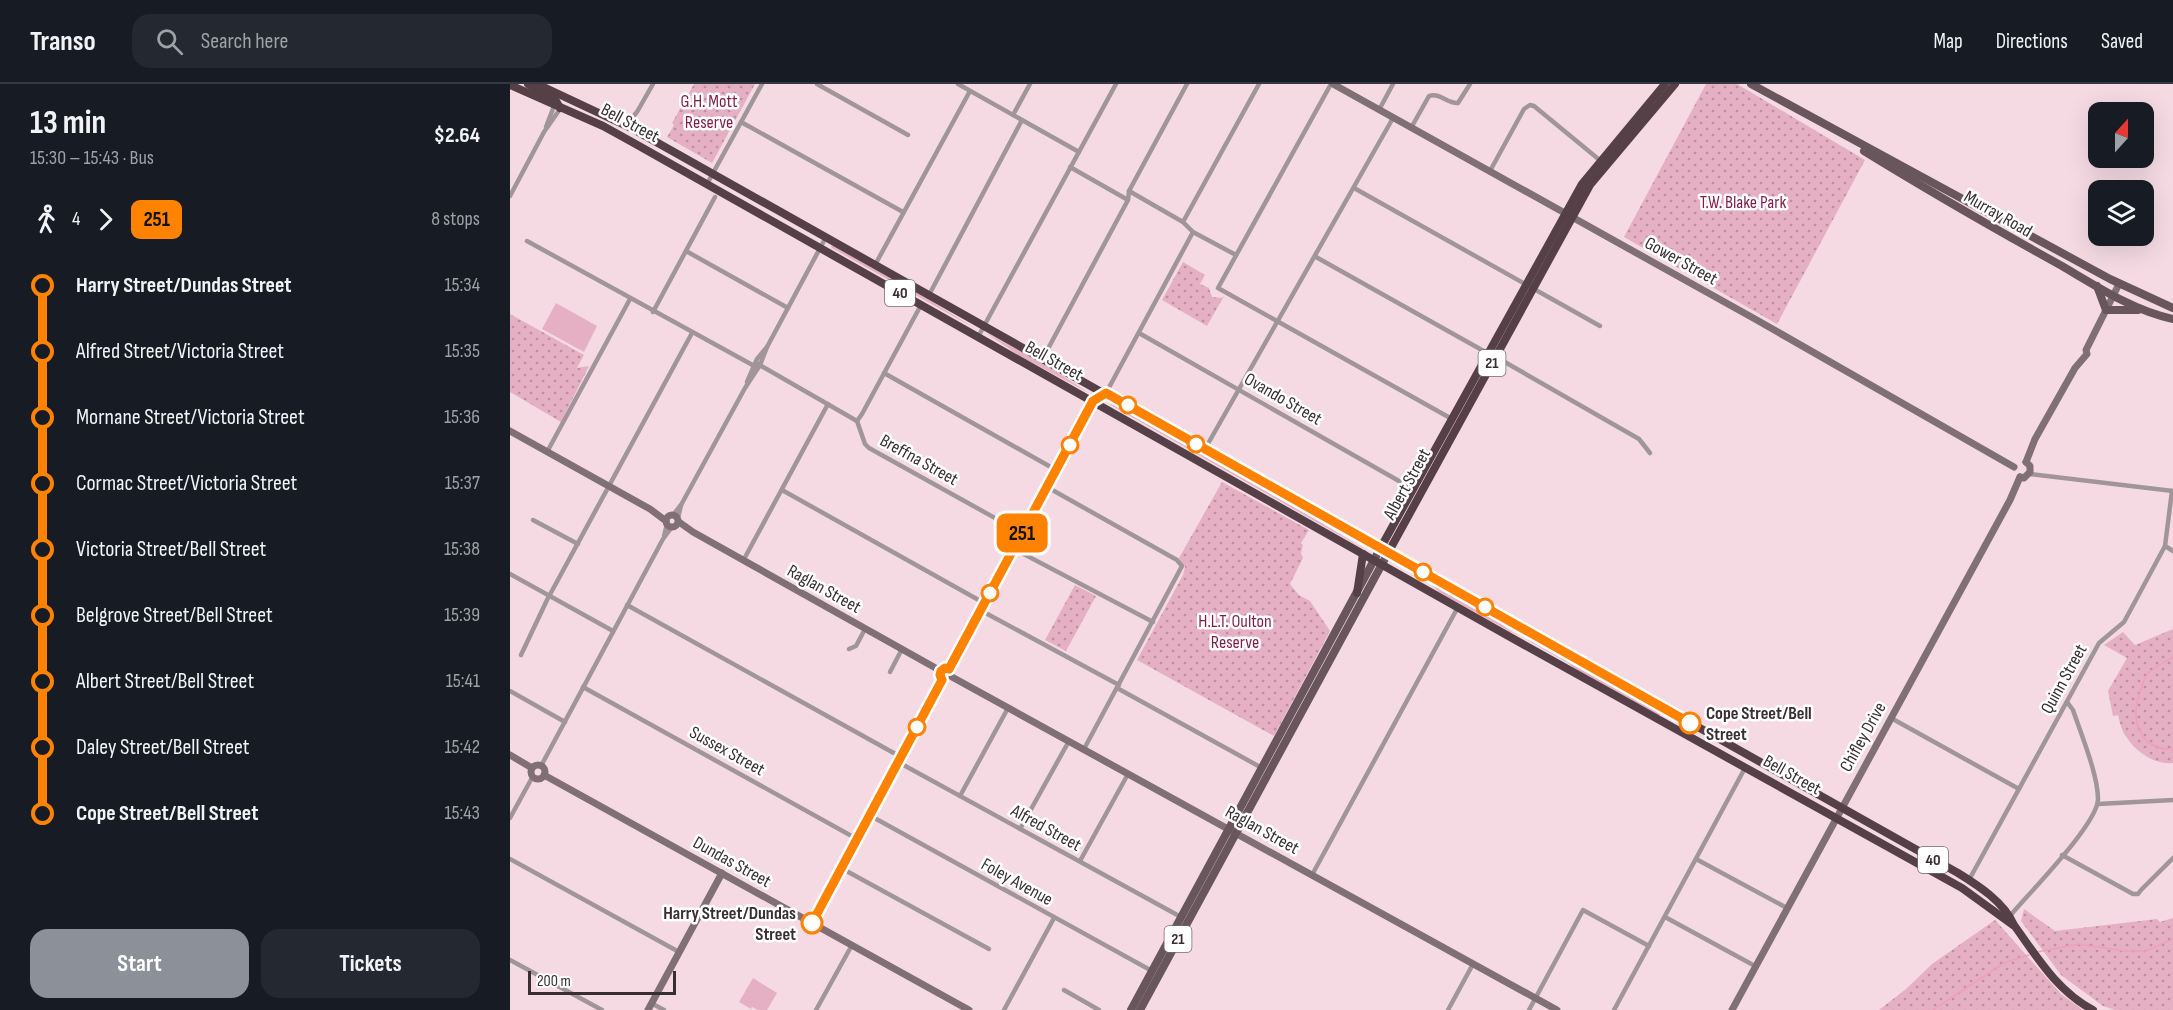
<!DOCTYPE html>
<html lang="en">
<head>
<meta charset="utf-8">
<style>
	:root { --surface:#171b24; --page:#242831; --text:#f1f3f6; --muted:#9ea1a6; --line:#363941; --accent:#8c9099 }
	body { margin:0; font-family:"Sofia Sans Condensed",sans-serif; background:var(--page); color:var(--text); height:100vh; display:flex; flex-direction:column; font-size:22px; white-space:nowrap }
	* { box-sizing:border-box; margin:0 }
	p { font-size:20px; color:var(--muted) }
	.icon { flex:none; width:33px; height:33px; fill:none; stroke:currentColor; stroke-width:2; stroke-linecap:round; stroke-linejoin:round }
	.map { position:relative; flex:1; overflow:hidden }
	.details { display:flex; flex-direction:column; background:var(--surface); width:510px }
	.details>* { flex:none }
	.badge { padding:0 12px; border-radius:9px; font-size:21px; line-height:39px }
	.needle { width:39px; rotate:21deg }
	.controls { position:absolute; left:1578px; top:18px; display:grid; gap:12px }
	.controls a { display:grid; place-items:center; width:66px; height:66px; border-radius:12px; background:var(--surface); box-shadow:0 6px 24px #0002; font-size:30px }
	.scale { position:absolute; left:18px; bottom:15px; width:148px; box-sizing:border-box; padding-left:6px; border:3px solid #392f33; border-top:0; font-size:16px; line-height:21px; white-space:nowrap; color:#392f33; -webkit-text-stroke:4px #fff; paint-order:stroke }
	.map>.badge { position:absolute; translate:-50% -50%; box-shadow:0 0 0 3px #fff }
	.legs { display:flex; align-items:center; gap:9px; height:66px; padding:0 30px; font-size:20px }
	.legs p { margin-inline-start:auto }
	.overview { display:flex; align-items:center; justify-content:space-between; height:102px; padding:0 30px }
	h1 { font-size:33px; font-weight:700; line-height:45px }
	.cta { display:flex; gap:12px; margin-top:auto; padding:12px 30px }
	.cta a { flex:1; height:69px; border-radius:18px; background:var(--accent); color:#fff; font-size:24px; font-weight:700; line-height:69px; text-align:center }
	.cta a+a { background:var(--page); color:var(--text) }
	ul { padding:0 30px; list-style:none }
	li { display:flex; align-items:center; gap:21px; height:66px; font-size:22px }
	li i { display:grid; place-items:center; width:9px; height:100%; margin:0 8px; background:currentColor }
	li i::after { content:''; width:15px; height:15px; margin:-8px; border:4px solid; border-radius:50%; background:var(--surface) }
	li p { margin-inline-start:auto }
	li:first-child i { background:linear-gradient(#0000 50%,currentColor 0) }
	li:last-child i { background:linear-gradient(currentColor 50%,#0000 0) }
	header { display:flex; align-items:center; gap:36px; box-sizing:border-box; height:84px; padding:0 30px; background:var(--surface); border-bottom:2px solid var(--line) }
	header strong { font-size:28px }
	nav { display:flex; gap:33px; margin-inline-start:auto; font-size:21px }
	.search { width:420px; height:54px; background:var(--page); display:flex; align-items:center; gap:15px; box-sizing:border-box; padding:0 21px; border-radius:18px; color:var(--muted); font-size:22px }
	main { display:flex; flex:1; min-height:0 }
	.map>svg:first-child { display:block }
	.grass { fill:#e5b0c3 }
	.park { fill:url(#park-dots) }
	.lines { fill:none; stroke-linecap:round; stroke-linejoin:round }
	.stream { stroke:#f29dbe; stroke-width:1.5 }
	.street { stroke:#a09599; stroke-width:4.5 }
	.secondary { stroke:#807075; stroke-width:7 }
	.primary { stroke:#69565c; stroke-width:8 }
	.highway { stroke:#554047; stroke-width:8 }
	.line-1-casing { stroke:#fff; stroke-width:14 }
	.line-1 { stroke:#ff8200; stroke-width:9 }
	.stop-1-dot { fill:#fff; stroke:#ff8200; stroke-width:3 }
	.labels { text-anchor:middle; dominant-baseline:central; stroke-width:5; stroke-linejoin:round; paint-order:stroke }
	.shield { fill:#fff; stroke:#746d70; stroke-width:1.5 }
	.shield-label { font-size:16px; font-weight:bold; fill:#392f33 }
	.park-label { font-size:18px; fill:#7f1e4d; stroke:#fff }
	.street-label { font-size:18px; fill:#392f33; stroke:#fff }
	.stop-label { font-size:18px; font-weight:bold; fill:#392f33; stroke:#fff; text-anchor:start }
</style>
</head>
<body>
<header>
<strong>Transo</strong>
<div class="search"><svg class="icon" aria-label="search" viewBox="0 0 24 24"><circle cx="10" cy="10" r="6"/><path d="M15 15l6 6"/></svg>Search here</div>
<nav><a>Map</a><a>Directions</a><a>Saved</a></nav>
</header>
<main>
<section class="details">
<div class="overview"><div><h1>13 min</h1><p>15:30 – 15:43 · Bus</p></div><b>$2.64</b></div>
<div class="legs"><svg class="icon" aria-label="walk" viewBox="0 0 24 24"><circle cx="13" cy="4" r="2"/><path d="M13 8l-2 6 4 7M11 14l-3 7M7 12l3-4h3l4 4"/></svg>4<svg class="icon" aria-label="forward" viewBox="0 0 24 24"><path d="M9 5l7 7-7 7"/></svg><b class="badge" style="background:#ff8200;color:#111">251</b><p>8 stops</p></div>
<ul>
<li><i style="color:#ff8200"></i><b>Harry Street/Dundas Street</b><p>15:34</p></li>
<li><i style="color:#ff8200"></i><span>Alfred Street/Victoria Street</span><p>15:35</p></li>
<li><i style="color:#ff8200"></i><span>Mornane Street/Victoria Street</span><p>15:36</p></li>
<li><i style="color:#ff8200"></i><span>Cormac Street/Victoria Street</span><p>15:37</p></li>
<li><i style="color:#ff8200"></i><span>Victoria Street/Bell Street</span><p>15:38</p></li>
<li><i style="color:#ff8200"></i><span>Belgrove Street/Bell Street</span><p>15:39</p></li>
<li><i style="color:#ff8200"></i><span>Albert Street/Bell Street</span><p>15:41</p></li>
<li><i style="color:#ff8200"></i><span>Daley Street/Bell Street</span><p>15:42</p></li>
<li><i style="color:#ff8200"></i><b>Cope Street/Bell Street</b><p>15:43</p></li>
</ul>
<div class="cta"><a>Start</a><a>Tickets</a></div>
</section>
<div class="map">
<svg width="1663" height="926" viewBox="0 0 1663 926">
	<defs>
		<pattern id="park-dots" width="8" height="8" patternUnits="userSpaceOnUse" patternTransform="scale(1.5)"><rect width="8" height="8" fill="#e5b0c3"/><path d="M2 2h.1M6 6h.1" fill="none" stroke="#bb909f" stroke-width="1.8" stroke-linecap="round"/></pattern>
	</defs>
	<rect width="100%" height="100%" fill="#f5dae3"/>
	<g class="grass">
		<polygon points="323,161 424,219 466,245 322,164 321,162"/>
		<polygon points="46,219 87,242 74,268 32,245"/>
		<polygon points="476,249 530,277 579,309 510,272"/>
		<polygon points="598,317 603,317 794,425 818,443 859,468 601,321"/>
		<polygon points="882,475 961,519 1008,552 929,508 917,496"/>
		<polygon points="1020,553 1149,627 1150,632 1065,585 1058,579 1021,558 1018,556"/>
		<polygon points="243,894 267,909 257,926 248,926 242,923 241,925 229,918"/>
	</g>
	<g class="park">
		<polygon points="184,0 245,0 202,79 157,53 164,41 162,39"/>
		<polygon points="1196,0 1227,0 1355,76 1267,240 1114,153"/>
		<polygon points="673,178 695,191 690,200 699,204 702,213 711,214 714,212 697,242 652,216"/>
		<polygon points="0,230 74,271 67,284 79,282 51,338 0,308"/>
		<polygon points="712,398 799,446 791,459 793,461 791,469 793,474 780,500 789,511 800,517 820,547 764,652 627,576 673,491 675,483 669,474"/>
		<polygon points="565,501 586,512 556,567 535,556"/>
		<path d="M1663,545V679C1646,681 1627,669 1617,654C1612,648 1610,639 1608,631L1603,632L1598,607L1617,574L1594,561L1613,548L1625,561Z"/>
		<polygon points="1514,825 1545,847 1647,835 1650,838 1663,834 1663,926 1605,926 1593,922 1551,891 1511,837"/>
		<polygon points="1485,836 1551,910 1573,926 1369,926 1396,905 1422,880"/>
	</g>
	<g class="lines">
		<g class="stream">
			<path d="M1663,573C1655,578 1642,584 1636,592C1634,596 1632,601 1631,605C1620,633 1627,666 1663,665"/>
			<polyline points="1527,868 1568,860 1615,867 1636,867 1663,855"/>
			<polyline points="1423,926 1494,879 1519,871"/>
		</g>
		<g class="street">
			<polyline points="307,0 398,51"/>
			<polyline points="448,0 569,68"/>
			<polyline points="821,0 708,204 942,335"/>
			<polyline points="869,26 883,0"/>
			<polyline points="503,31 520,0"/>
			<polyline points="231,38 393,128"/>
			<polyline points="116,41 127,28 143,0"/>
			<polyline points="36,43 44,22"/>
			<path d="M901,44L919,12C930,8 937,20 948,19L960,0"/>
			<polyline points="560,83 618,116"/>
			<polyline points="980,87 1014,25 1020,21 1024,22 1092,78"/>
			<polyline points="197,100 252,0"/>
			<polyline points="844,104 1090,242"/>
			<polyline points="619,107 673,138 683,148 726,171"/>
			<polyline points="0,112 34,48 50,25"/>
			<polyline points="673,138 749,0"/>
			<polyline points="17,157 248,284"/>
			<polyline points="176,167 278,224"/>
			<polyline points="806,173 979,270"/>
			<polyline points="365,181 460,7"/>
			<polyline points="419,211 512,36"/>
			<polyline points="143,228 205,113"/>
			<polyline points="629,249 903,405"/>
			<polyline points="468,253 606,0"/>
			<polyline points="986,273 1129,355 1140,369"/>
			<polyline points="533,274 618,116 619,107 677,0"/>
			<polyline points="246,279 347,337 355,360 359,364 512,449"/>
			<polyline points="374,289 546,386"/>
			<polyline points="237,298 247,275 257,263 316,153"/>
			<polyline points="596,309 683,148"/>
			<polyline points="347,337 352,330 411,221"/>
			<polyline points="695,365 883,34"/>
			<polyline points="37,368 120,215"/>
			<polyline points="1520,390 1663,407"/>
			<polyline points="537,403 667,476 672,482 574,665"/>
			<polyline points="272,406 474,519"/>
			<polyline points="163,431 171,421"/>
			<polyline points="168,434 171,421 235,304 250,281 257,263"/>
			<polyline points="23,436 68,460"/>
			<polyline points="154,452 157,440"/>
			<polyline points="1655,462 1663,467"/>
			<polyline points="504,465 643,538"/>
			<polyline points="233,477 318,320"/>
			<polyline points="0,490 103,547"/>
			<polyline points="117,521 391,673"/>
			<polyline points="470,526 609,601"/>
			<polyline points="339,565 346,562 355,545"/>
			<polyline points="11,571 37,516 182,249"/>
			<polyline points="380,588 392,565"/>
			<polyline points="73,603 347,755"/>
			<polyline points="607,604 752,684"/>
			<polyline points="0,607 55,638"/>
			<polyline points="1381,634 1509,705"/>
			<polyline points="388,678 671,833"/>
			<polyline points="31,682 153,455 162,443"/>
			<polyline points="450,712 498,624"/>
			<polyline points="1588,720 1663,716"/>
			<polyline points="359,731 642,887"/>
			<polyline points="0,734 23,692"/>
			<polyline points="510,745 559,657"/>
			<polyline points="1552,771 1623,810 1628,810 1631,806 1663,774"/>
			<polyline points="0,775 169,868"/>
			<polyline points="1186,775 1277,824"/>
			<polyline points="570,777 618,690"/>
			<polyline points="331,784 479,865"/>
			<polyline points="802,791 948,523"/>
			<polyline points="1459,796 1589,559 1614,538 1655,462 1662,407"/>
			<path d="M1500,832C1518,810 1588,740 1588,715C1588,691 1571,650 1563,626L1557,618"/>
			<polyline points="1155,833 1245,882"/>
			<polyline points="0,876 92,926"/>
			<polyline points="554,906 589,926"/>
			<polyline points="141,919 154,926"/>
			<polyline points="306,926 342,861"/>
			<polyline points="494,926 544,834"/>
			<polyline points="938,926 963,880"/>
			<polyline points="1019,926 1073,826 1139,862"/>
			<polyline points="1104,926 1235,684"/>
		</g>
		<g class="secondary">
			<polyline points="823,0 1245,235 1504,383"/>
			<polyline points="0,347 140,425 156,437"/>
			<polyline points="1516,378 1525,355 1565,284 1577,270 1576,266 1609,200"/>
			<polyline points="1510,393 1514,394 1520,388 1520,382 1516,378"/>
			<circle cx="162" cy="437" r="6"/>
			<polyline points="169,438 183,448 431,587"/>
			<polyline points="439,585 583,317 596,309"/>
			<polyline points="442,593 1047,926"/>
			<polyline points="0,671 22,684"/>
			<circle cx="28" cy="688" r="7"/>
			<polyline points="34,691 459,926"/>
			<polyline points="302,839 433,595"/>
			<polyline points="138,926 212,789"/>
			<polyline points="1222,926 1500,416 1510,393"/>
		</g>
		<g class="primary">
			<polyline points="1241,0 1600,195 1663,224"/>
			<path d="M1354,67C1419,107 1485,145 1552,182C1586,202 1624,227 1663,235"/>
			<polyline points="1587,202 1596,226 1628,226"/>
			<polyline points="621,926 870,465"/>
			<polyline points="630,926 878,469"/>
		</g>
		<g class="highway">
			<polyline points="18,0 46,17 50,24"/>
			<path d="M27,0L123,45L1448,789C1469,802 1494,818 1504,841C1527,873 1547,907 1583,926"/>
			<polyline points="0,1 93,42 122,58 1009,558 1452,804 1503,841"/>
			<polyline points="870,465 1072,100 1155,0"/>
			<polyline points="878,469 1080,101 1165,0"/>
			<polyline points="847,509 853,470"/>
		</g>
	</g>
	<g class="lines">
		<defs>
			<polyline id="line-1" points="302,839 432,596 430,591 431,587 435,584 439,585 583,317 596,309 1180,639"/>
		</defs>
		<use href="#line-1" class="line-1-casing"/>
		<use href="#line-1" class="line-1"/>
	</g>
	<g class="stop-1-dot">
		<circle cx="618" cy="321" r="8"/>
		<circle cx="686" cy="360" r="8"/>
		<circle cx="560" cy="361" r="8"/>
		<circle cx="913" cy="488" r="8"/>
		<circle cx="480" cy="509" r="8"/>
		<circle cx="975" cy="523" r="8"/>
		<circle cx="1180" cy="639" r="10"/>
		<circle cx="407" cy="643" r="8"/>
		<circle cx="302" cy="839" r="10"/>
	</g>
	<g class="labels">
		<g class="shield">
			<rect x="375" y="196" width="30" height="26" rx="4.5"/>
			<rect x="968.5" y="266" width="27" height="26" rx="4.5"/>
			<rect x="1408" y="763" width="30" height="26" rx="4.5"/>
			<rect x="654.5" y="842" width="27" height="26" rx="4.5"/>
		</g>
		<g class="shield-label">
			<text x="390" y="209">40</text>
			<text x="982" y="279">21</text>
			<text x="1423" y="776">40</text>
			<text x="668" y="855">21</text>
		</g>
		<g class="park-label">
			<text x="199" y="17">G.H. Mott<tspan x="199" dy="21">Reserve</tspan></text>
			<text x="1233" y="118">T.W. Blake Park</text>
			<text x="725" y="537">H.L.T. Oulton<tspan x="725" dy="21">Reserve</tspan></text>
		</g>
		<g class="street-label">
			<text transform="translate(120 39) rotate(28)">Bell Street</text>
			<text transform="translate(1488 130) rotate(30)">Murray Road</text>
			<text transform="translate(1171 177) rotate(29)">Gower Street</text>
			<text transform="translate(544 277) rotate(29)">Bell Street</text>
			<text transform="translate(773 315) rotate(30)">Ovando Street</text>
			<text transform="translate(409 376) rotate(29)">Breffna Street</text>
			<text transform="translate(897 400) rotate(-61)">Albert Street</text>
			<text transform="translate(314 505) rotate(29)">Raglan Street</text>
			<text transform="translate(1554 595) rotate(-61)">Quinn Street</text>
			<text transform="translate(1353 653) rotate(-61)">Chifley Drive</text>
			<text transform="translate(217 667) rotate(29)">Sussex Street</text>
			<text transform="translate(1282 691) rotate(29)">Bell Street</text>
			<text transform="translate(536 744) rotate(29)">Alfred Street</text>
			<text transform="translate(752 746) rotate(29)">Raglan Street</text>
			<text transform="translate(222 778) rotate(29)">Dundas Street</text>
			<text transform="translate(507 798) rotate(29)">Foley Avenue</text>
		</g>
		<g class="stop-label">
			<text x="1196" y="629">Cope Street/Bell<tspan x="1196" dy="21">Street</tspan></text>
			<text x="286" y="829" text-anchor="end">Harry Street/Dundas<tspan x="286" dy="21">Street</tspan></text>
		</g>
	</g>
</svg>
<div class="controls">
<a><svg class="needle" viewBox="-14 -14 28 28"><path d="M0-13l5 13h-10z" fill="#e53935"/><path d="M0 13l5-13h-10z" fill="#9ea1a6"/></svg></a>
<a><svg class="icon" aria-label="layers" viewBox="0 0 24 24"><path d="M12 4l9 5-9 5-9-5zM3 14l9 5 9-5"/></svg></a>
</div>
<div class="scale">200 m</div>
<b class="badge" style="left:512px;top:449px;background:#ff8200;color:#111">251</b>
</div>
</main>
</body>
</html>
